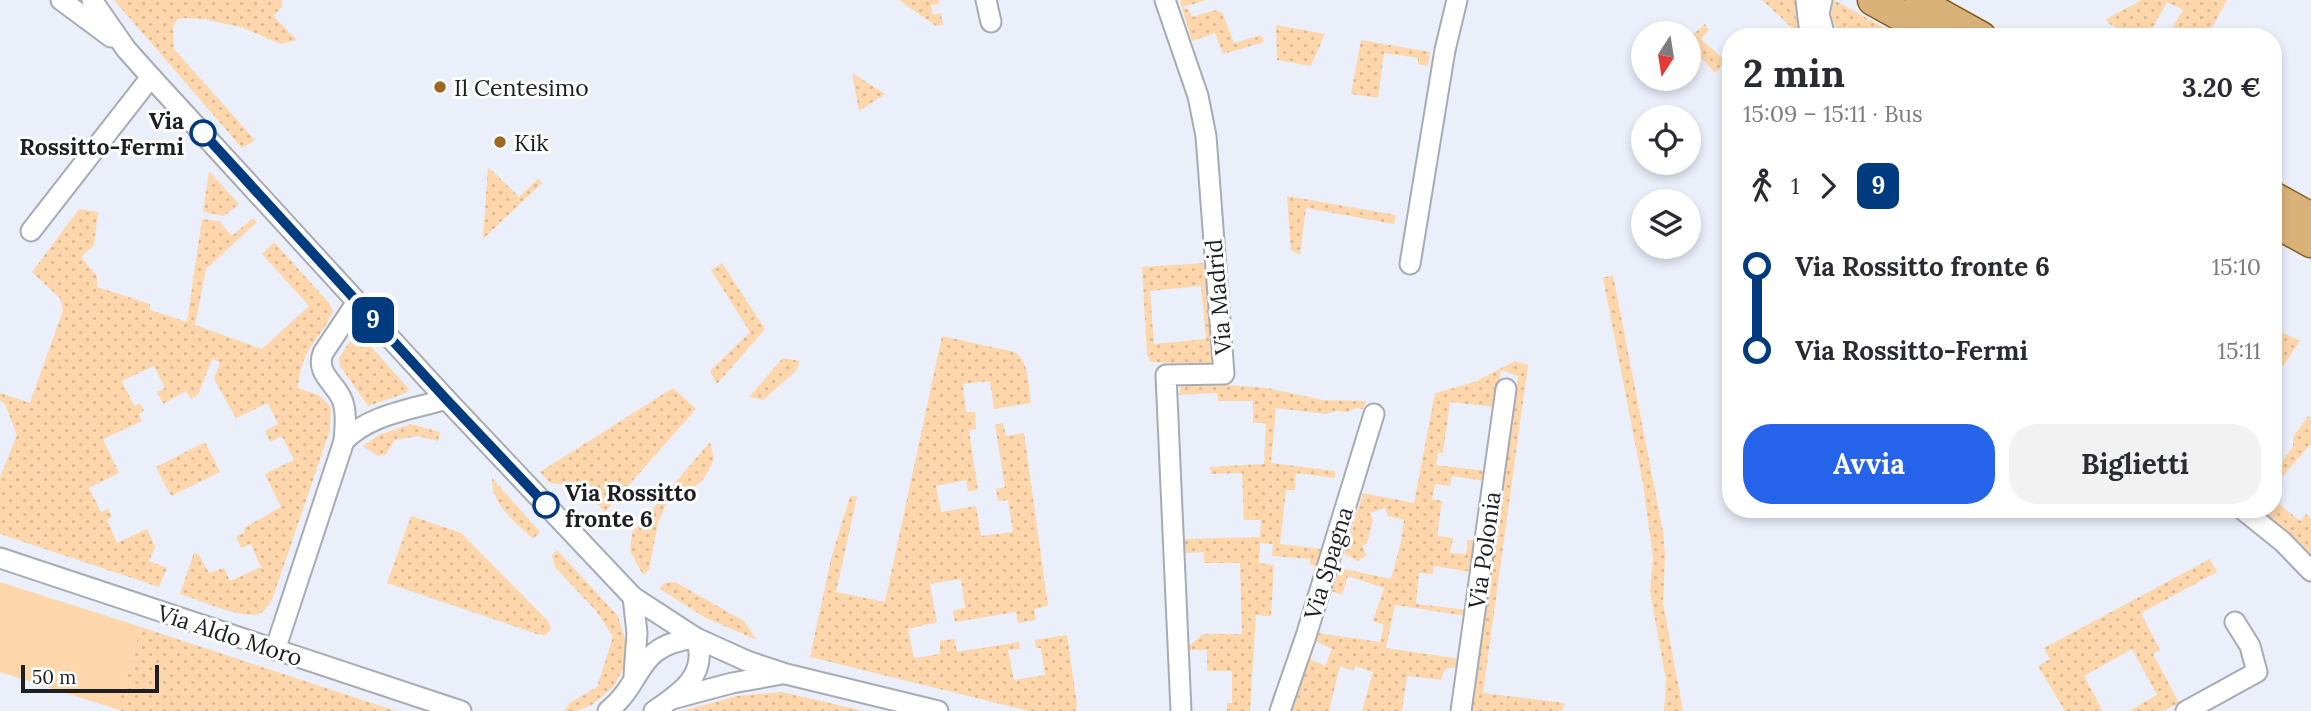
<!DOCTYPE html>
<html lang="it">
<head>
<meta charset="utf-8">
<style>
	:root { --surface:#fff; --page:#f2f2f3; --text:#2b2b33; --muted:#7c7c81; --accent:#2563eb }
	body { margin:0; font-family:Lora,serif; background:var(--page); color:var(--text); height:100vh; display:flex; flex-direction:column; font-size:26px; white-space:nowrap }
	* { box-sizing:border-box; margin:0 }
	p { font-size:23px; color:var(--muted) }
	.icon { flex:none; width:38px; height:38px; fill:none; stroke:currentColor; stroke-width:2; stroke-linecap:round; stroke-linejoin:round }
	.map { position:relative; flex:1; overflow:hidden }
	.details { position:absolute; left:1722px; top:28px; width:560px; height:490px; display:flex; flex-direction:column; background:var(--surface); border-radius:28px; box-shadow:0 4px 10px #0003 }
	.details>* { flex:none }
	.badge { padding:0 14px; border-radius:10px; font-size:24px; line-height:46px }
	.needle { width:46px; rotate:192deg }
	.buttons { position:absolute; left:1631px; top:21px; display:grid; gap:14px }
	.buttons a { display:grid; place-items:center; width:70px; height:70px; border-radius:50%; background:var(--surface); box-shadow:0 4px 10px #0003; font-size:35px }
	.scale { position:absolute; left:21px; bottom:18px; width:138px; box-sizing:border-box; padding-left:7px; border:4px solid #1d1f22; border-top:0; font-size:19px; line-height:24px; white-space:nowrap; color:#1d1f22; -webkit-text-stroke:5px #fff; paint-order:stroke }
	.map>.badge { position:absolute; translate:-50% -50%; box-shadow:0 0 0 4px #fff }
	.legs { display:flex; align-items:center; gap:10px; height:77px; padding:0 21px; font-size:23px }
	.legs p { margin-inline-start:auto }
	.summary { display:flex; align-items:center; justify-content:space-between; height:119px; padding:0 21px }
	h1 { font-size:38px; font-weight:700; line-height:52px }
	.cta { display:flex; gap:14px; margin-top:auto; padding:14px 21px }
	.cta a { flex:1; height:80px; border-radius:28px; background:var(--accent); color:#fff; font-size:28px; font-weight:700; line-height:80px; text-align:center }
	.cta a+a { background:var(--page); color:var(--text) }
	ul { padding:0 21px; list-style:none }
	li { display:flex; align-items:center; gap:24px; height:84px; font-size:26px }
	li i { display:grid; place-items:center; width:10px; height:100%; margin:0 9px; background:currentColor }
	li i::after { content:''; width:18px; height:18px; margin:-9px; border:5px solid; border-radius:50%; background:var(--surface) }
	li p { margin-inline-start:auto }
	li:first-child i { background:linear-gradient(#0000 50%,currentColor 0) }
	li:last-child i { background:linear-gradient(currentColor 50%,#0000 0) }
	.map>svg:first-child { display:block }
	.grass { fill:url(#grass-dots); fill-rule:evenodd }
	.pitch { fill:#fdd6ab }
	.lines { fill:none; stroke-linecap:round; stroke-linejoin:round }
	.minor-casing { stroke:#a6abb4; stroke-width:23 }
	.primary-casing { stroke:#875d21; stroke-width:33 }
	.minor { stroke:#fff; stroke-width:19 }
	.primary { stroke:#d9b279; stroke-width:30 }
	.line-1-casing { stroke:#fff; stroke-width:16 }
	.line-1 { stroke:#003b80; stroke-width:10 }
	.poi-dot { fill:#9d6820; stroke:#fff; stroke-width:2.5 }
	.stop-1-dot { fill:#fff; stroke:#003b80; stroke-width:3.5 }
	.labels { text-anchor:middle; dominant-baseline:central; stroke-width:6; stroke-linejoin:round; paint-order:stroke }
	.poi-label { font-size:23px; fill:#1d1f22; stroke:#fff; text-anchor:start }
	.stop-label { font-size:23px; font-weight:bold; fill:#1d1f22; stroke:#fff; text-anchor:end }
	.street-label { font-size:23px; fill:#1d1f22; stroke:#fff }
</style>
</head>
<body>
<div class="map">
<svg width="2311" height="711" viewBox="0 0 2311 711">
	<defs>
		<pattern id="grass-dots" width="8" height="8" patternUnits="userSpaceOnUse" patternTransform="scale(1.75)"><rect width="8" height="8" fill="#fdd6ab"/><path d="M2 2h.1M6 6h.1" fill="none" stroke="#d8b793" stroke-width="1.8" stroke-linecap="round"/></pattern>
	</defs>
	<rect width="100%" height="100%" fill="#ebeffa"/>
	<g class="grass">
		<polygon points="114,0 282,0 282,7 273,16 297,40 281,44 241,27 204,19 187,18 178,19 173,26 174,49 255,140 242,148"/>
		<polygon points="899,0 939,0 939,4 931,5 933,15 941,13 943,25 936,26"/>
		<polygon points="1180,0 1207,0 1183,7 1189,10 1192,17 1216,10 1223,14 1234,43 1261,35 1264,42 1223,54 1215,33 1192,41"/>
		<polygon points="1762,0 1796,0 1796,17 1802,37"/>
		<polygon points="1834,0 1901,37 1841,37 1831,17"/>
		<polygon points="2142,0 2227,0 2207,37 2167,37 2183,10 2167,2 2148,37 2134,37 2108,23 2106,19"/>
		<polygon points="1705,24 1709,30 1701,39 1731,66 1731,73 1722,65 1715,73 1689,45 1689,38"/>
		<polygon points="1276,25 1325,34 1311,66 1277,60"/>
		<polygon points="1361,40 1430,52 1428,66 1418,64 1418,58 1384,53 1378,98 1351,94"/>
		<polygon points="852,73 885,94 859,111"/>
		<polygon points="488,167 519,197 538,179 542,183 483,239"/>
		<polygon points="209,171 239,204 224,216 203,212"/>
		<polygon points="1287,196 1396,215 1394,224 1306,208 1300,255 1291,250"/>
		<path d="M79,209L98,212L94,245L81,257L97,276V287L150,304V310L187,322L202,219L219,221L232,236L253,218L257,222L206,269L195,325L262,349L309,306L262,254L274,242L329,303L333,311C318,343 301,349 298,388L318,395L331,407L330,430L272,600C269,605 265,610 261,613C246,621 197,599 180,594L194,553L199,555L209,573L224,568L230,581L261,567L251,544L241,548L236,537L245,532L244,528L281,507L265,474L294,460L282,436L270,442L265,431L278,424L268,403L236,418L214,379L220,362L212,359L198,395L191,399L186,391L163,404L157,392L165,388L154,366L122,381L134,406L140,403L144,411L139,414L142,421L103,439L119,473L89,488L101,512L108,509L112,517L107,520L117,543L147,529L155,547L149,561L167,568L159,587L0,534V477L17,435L5,404L0,401V393L30,403L63,310L60,298L32,272Z"/>
		<polygon points="722,263 765,329 717,384 710,371 750,332 711,270"/>
		<path d="M1205,263L1212,361L1207,365L1151,362L1147,355L1142,267ZM1201,286L1206,339L1154,344L1150,291Z"/>
		<polygon points="1613,275 1663,532 1665,555 1663,603 1683,711 1664,711 1666,680 1650,591 1653,557 1643,484 1603,278"/>
		<polygon points="357,331 409,389 406,393 368,406 340,366 339,358"/>
		<polygon points="2281,332 2300,341 2283,366 2273,360 2273,351"/>
		<path d="M942,336L1014,352C1030,361 1028,386 1031,403L994,409L990,381L963,384L966,412H975L976,429L969,430L978,490L968,491L966,480L936,486L941,512L976,506L981,536L1013,532L1008,500L998,501L996,489L1005,487L995,425L1003,423L1006,436L1024,433L1048,606L1034,609L1036,620L1018,623L1016,612L955,622L953,611L965,608L961,579L930,584L937,622L908,629L914,658L940,654V641L955,639L957,652L1019,642L1020,649L1008,650L1014,680L1045,675L1041,648H1036L1035,640L1067,635L1077,704L1076,711H1029L810,657L831,559L850,496L857,497L836,592L885,602Z"/>
		<polygon points="783,358 800,361 796,371 763,400 749,397"/>
		<polygon points="1515,361 1528,365 1483,693 1565,703 1562,711 1470,711 1518,376 1501,370 1495,407 1450,402 1443,453 1438,453 1436,465 1486,471 1485,481 1452,476 1450,486 1435,484 1432,499 1442,501 1437,536 1453,538 1450,553 1466,554 1468,540 1477,540 1472,572 1434,566 1433,574 1419,573 1416,604 1467,610 1466,616 1395,605 1386,648 1460,659 1458,667 1447,668 1443,673 1441,680 1407,676 1402,711 1362,711 1373,672 1355,666 1353,671 1340,666 1329,711 1291,711 1310,659 1325,666 1332,649 1316,641 1318,633 1380,642 1384,625 1373,621 1384,588 1348,576 1342,595 1332,591 1339,568 1391,579 1401,542 1404,520 1388,516 1385,508 1370,513 1373,521 1367,543 1362,546 1367,555 1358,561 1344,554 1363,493 1414,503 1435,393 1475,382"/>
		<polygon points="1186,382 1267,388 1323,400 1366,401 1363,409 1355,408 1348,412 1336,411 1326,414 1276,408 1271,463 1335,471 1335,478 1295,473 1295,490 1286,490 1280,544 1321,549 1316,566 1310,565 1310,559 1272,556 1273,544 1260,543 1259,563 1274,565 1271,616 1256,615 1250,711 1227,711 1227,703 1232,703 1232,671 1207,671 1207,650 1189,650 1189,646 1203,634 1242,634 1240,563 1204,563 1204,552 1185,553 1185,539 1260,537 1261,520 1244,520 1242,473 1211,474 1210,467 1264,464 1266,423 1253,423 1253,401 1218,401 1217,393 1179,395 1181,387"/>
		<polygon points="673,388 696,409 605,512 581,487 550,483 540,472"/>
		<polygon points="2308,416 2311,417 2311,444 2273,487 2273,473 2293,447 2293,437"/>
		<polygon points="411,424 440,432 438,441 418,436 395,440 386,454 378,456 363,446 379,435"/>
		<polygon points="205,442 220,472 171,496 156,467"/>
		<path d="M710,442L714,459C700,491 697,483 669,497L658,523L649,570L643,575L630,551L632,533Z"/>
		<path d="M492,478L540,532L533,539C515,522 491,504 492,478Z"/>
		<polygon points="2273,499 2300,521 2306,514 2311,518 2311,563 2252,509 2273,509"/>
		<polygon points="411,516 461,533 548,621 551,629 546,635 540,635 387,583"/>
		<polygon points="557,550 618,616 626,643 624,667 614,686 592,705 577,711 564,711 570,703 597,687 613,637 597,612 555,567 552,556"/>
		<polygon points="2210,559 2217,572 2141,613 2160,650 2153,654 2179,703 2163,711 2129,711 2157,695 2132,649 2084,676 2103,711 2065,711 2038,666 2050,659 2044,648"/>
		<polygon points="675,582 744,621 757,640 706,618 660,589 664,583"/>
		<polygon points="141,627 396,711 123,711 116,709"/>
		<polygon points="782,692 864,711 683,711 737,696"/>
	</g>
	<polygon class="pitch" points="0,582 141,627 116,709 0,672"/>
	<g class="lines">
		<defs>
			<g id="minor">
				<polyline points="61,0 111,37"/>
				<polyline points="92,0 126,49 151,77 446,399 633,597 696,638 747,661 786,674 938,711"/>
				<polyline points="986,0 991,22"/>
				<polyline points="1165,0 1198,96 1206,136 1224,374 1166,375 1181,711"/>
				<polyline points="1806,0 1809,26 1816,37"/>
				<polyline points="1822,0 1819,14 1824,33"/>
				<polyline points="31,231 151,77"/>
				<polyline points="1410,264 1445,50 1457,0"/>
				<path d="M344,441C370,414 411,410 446,399"/>
				<polyline points="2242,509 2283,542 2311,571"/>
				<polyline points="0,558 461,711"/>
				<polyline points="633,597 637,633 634,676"/>
				<path d="M275,650L344,441C345,428 347,415 343,402C337,383 315,375 323,353L357,302"/>
				<polyline points="672,699 732,683 782,674"/>
				<path d="M608,711C646,680 634,645 696,638C709,674 681,693 654,711"/>
				<polyline points="1280,711 1306,636 1374,414"/>
				<polyline points="1461,711 1506,389"/>
				<polyline points="2186,711 2257,672 2250,646 2235,622"/>
			</g>
			<g id="primary">
				<polyline points="1873,0 1940,37"/>
				<polyline points="1920,3 1981,37"/>
				<polyline points="2273,197 2311,218"/>
				<polyline points="2273,221 2311,242"/>
			</g>
		</defs>
		<use href="#minor" class="minor-casing"/>
		<use href="#primary" class="primary-casing"/>
		<use href="#minor" class="minor"/>
		<use href="#primary" class="primary"/>
	</g>
	<g class="lines">
		<defs>
			<polyline id="line-1" points="203,133 446,399 546,505"/>
		</defs>
		<use href="#line-1" class="line-1-casing"/>
		<use href="#line-1" class="line-1"/>
	</g>
	<g class="poi-dot">
		<circle cx="440" cy="87" r="7"/>
		<circle cx="500" cy="142" r="7"/>
	</g>
	<g class="stop-1-dot">
		<circle cx="203" cy="133" r="12"/>
		<circle cx="546" cy="505" r="12"/>
	</g>
	<g class="labels">
		<g class="poi-label">
			<text x="454" y="87">Il Centesimo</text>
			<text x="514" y="142">Kik</text>
		</g>
		<g class="stop-label">
			<text x="184" y="120">Via<tspan x="184" dy="26">Rossitto-Fermi</tspan></text>
			<text x="565" y="492" text-anchor="start">Via Rossitto<tspan x="565" dy="26">fronte 6</tspan></text>
		</g>
		<g class="street-label">
			<text transform="translate(1218 297) rotate(-95)">Via Madrid</text>
			<text transform="translate(1484 550) rotate(-82)">Via Polonia</text>
			<text transform="translate(1328 563) rotate(-73)">Via Spagna</text>
			<text transform="translate(230 635) rotate(18)">Via Aldo Moro</text>
		</g>
	</g>
</svg>
<div class="buttons">
<a><svg class="needle" viewBox="-14 -14 28 28"><path d="M0-13l5 13h-10z" fill="#e53935"/><path d="M0 13l5-13h-10z" fill="#7c7c81"/></svg></a>
<a><svg class="icon" aria-label="locate" viewBox="0 0 24 24"><circle cx="12" cy="12" r="6"/><path d="M12 2v4M12 18v4M2 12h4M18 12h4"/></svg></a>
<a><svg class="icon" aria-label="layers" viewBox="0 0 24 24"><path d="M12 4l9 5-9 5-9-5zM3 14l9 5 9-5"/></svg></a>
</div>
<div class="scale">50 m</div>
<b class="badge" style="left:373px;top:320px;background:#003b80;color:#fff">9</b>
<section class="details">
<div class="summary"><div><h1>2 min</h1><p>15:09 – 15:11 · Bus</p></div><b>3.20 €</b></div>
<div class="legs"><svg class="icon" aria-label="walk" viewBox="0 0 24 24"><circle cx="13" cy="4" r="2"/><path d="M13 8l-2 6 4 7M11 14l-3 7M7 12l3-4h3l4 4"/></svg>1<svg class="icon" aria-label="forward" viewBox="0 0 24 24"><path d="M9 5l7 7-7 7"/></svg><b class="badge" style="background:#003b80;color:#fff">9</b></div>
<ul>
<li><i style="color:#003b80"></i><b>Via Rossitto fronte 6</b><p>15:10</p></li>
<li><i style="color:#003b80"></i><b>Via Rossitto-Fermi</b><p>15:11</p></li>
</ul>
<div class="cta"><a>Avvia</a><a>Biglietti</a></div>
</section>
</div>
</body>
</html>
